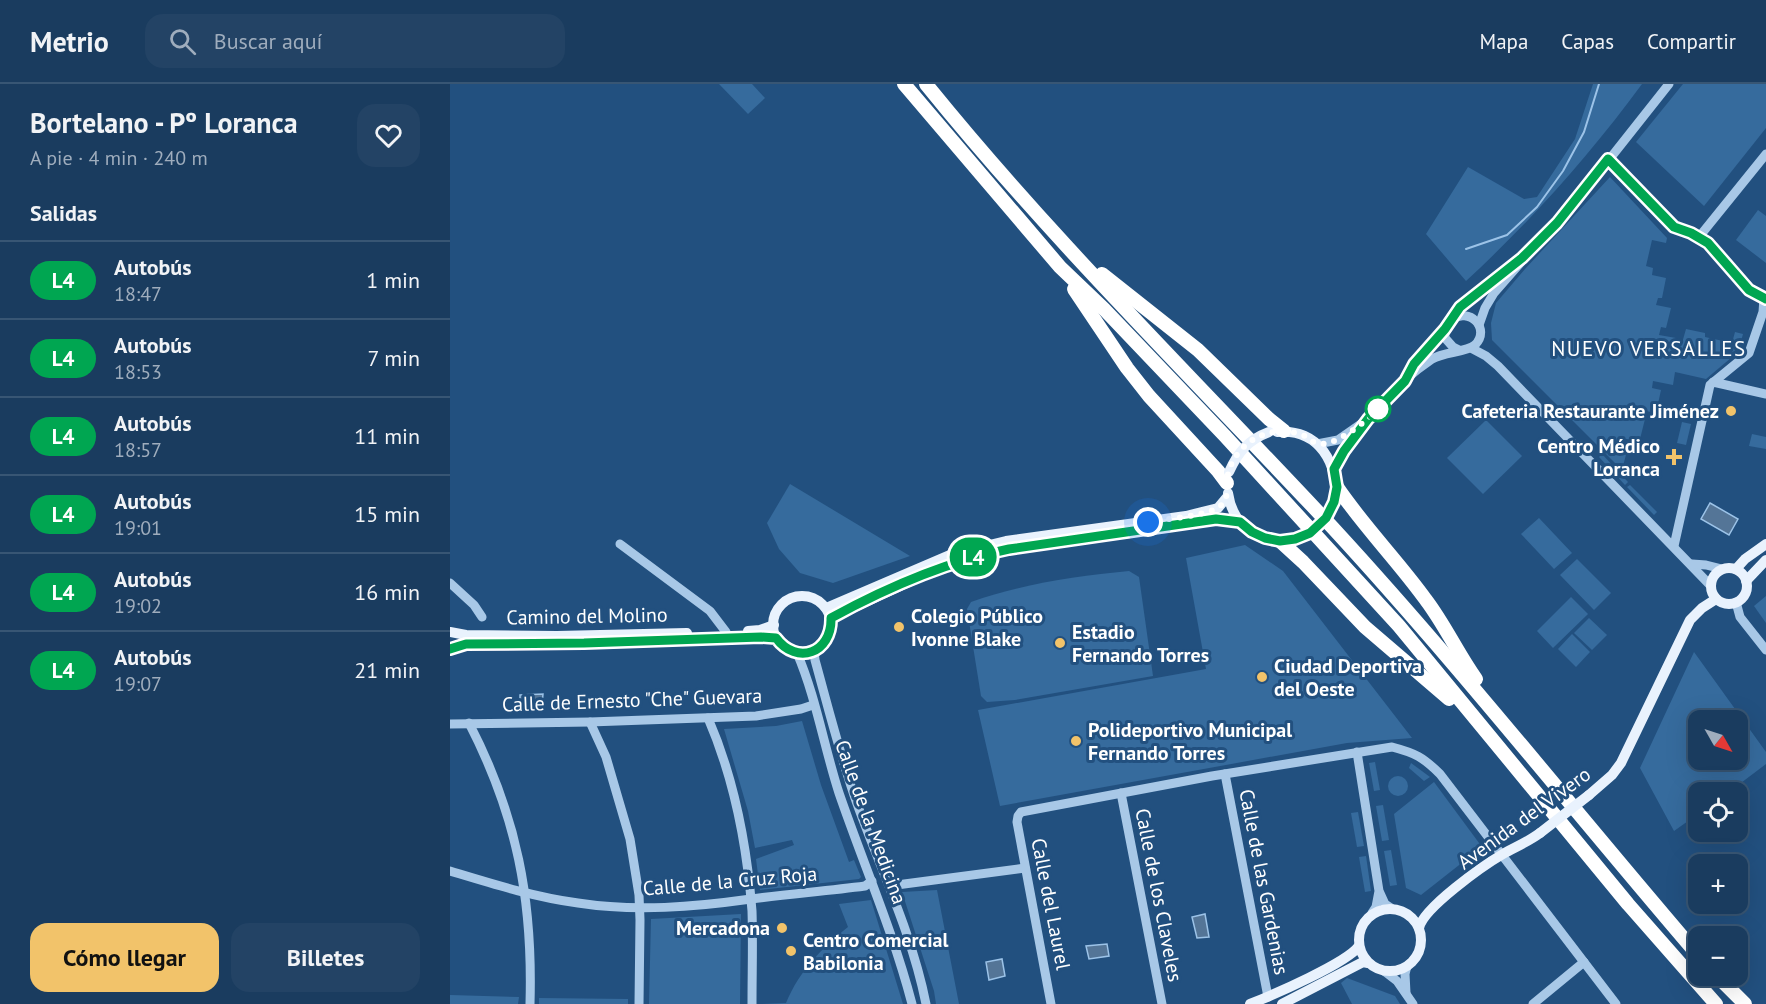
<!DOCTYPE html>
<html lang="es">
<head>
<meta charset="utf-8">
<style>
	:root { --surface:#1a3c5f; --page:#234365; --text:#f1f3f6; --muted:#9fadbd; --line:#385674; --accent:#f2c36a }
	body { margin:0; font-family:"PT Sans",sans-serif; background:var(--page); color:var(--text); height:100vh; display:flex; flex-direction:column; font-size:22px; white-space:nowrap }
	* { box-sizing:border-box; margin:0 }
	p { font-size:20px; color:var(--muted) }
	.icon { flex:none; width:33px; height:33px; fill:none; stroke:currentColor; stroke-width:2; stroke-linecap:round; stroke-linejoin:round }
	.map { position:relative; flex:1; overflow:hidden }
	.drawer { display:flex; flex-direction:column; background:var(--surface); width:450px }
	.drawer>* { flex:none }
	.badge { padding:0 12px; border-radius:20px; font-size:21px; line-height:39px }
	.needle { width:39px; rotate:129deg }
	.buttons { position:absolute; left:1238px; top:626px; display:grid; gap:12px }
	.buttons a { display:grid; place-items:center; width:60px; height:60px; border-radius:12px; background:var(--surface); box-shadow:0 6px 24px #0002,0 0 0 2px var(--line); font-size:30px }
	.you { position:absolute; width:30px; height:30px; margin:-15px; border:4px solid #fff; border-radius:50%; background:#1a73e8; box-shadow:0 0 0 9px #1a73e833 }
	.map>.badge { position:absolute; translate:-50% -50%; box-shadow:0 0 0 3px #fff }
	h2 { padding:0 30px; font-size:22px; line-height:54px }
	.round { display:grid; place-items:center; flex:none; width:63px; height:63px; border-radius:18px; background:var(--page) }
	.headline { display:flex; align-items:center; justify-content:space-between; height:102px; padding:0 30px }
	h1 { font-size:28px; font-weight:700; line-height:45px }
	.cta { display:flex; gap:12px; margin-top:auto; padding:12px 30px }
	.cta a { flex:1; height:69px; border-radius:18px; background:var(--accent); color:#111; font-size:24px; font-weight:700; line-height:69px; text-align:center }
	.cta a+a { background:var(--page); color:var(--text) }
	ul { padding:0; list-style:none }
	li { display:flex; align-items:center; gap:18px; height:78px; padding:0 30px; border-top:2px solid var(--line) }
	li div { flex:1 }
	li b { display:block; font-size:22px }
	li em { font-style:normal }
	li .badge { min-width:66px; font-weight:700; text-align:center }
	header { display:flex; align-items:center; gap:36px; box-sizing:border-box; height:84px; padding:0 30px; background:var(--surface); border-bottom:2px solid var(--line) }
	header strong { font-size:28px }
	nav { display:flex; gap:33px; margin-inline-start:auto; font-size:21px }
	.search { width:420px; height:54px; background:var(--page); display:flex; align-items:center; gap:15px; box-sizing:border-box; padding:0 21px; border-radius:18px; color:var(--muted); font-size:22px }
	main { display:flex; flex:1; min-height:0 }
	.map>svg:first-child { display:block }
	.green { fill:#366b9d; fill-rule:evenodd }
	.water { fill:#547597; stroke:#9cc3e8; stroke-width:1.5 }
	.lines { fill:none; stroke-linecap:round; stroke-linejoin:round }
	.stream { stroke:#9cc3e8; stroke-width:2 }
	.minor { stroke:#a8c8e7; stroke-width:9 }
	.major { stroke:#e9f2fd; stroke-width:10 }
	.highway { stroke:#fff; stroke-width:14 }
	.major-bridge { stroke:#e9f2fd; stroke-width:10 }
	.line-casing { stroke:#fff; stroke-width:14 }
	.line { stroke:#00a651; stroke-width:9 }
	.walk { stroke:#fff; stroke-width:6; stroke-dasharray:0 10.8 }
	.stop-dot { fill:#fff; stroke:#00a651; stroke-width:3 }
	.poi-dot { fill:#f2c36a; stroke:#22507f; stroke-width:2 }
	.labels { text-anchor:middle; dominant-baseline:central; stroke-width:6; stroke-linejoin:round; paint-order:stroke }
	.poi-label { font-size:20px; font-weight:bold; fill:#fff; stroke:#22507f; text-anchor:start }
	.street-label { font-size:20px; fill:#fff; stroke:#22507f }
	.neighbourhood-label { font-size:21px; letter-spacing:1.5px; fill:#fff; stroke:#22507f }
</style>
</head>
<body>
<header>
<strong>Metrio</strong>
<div class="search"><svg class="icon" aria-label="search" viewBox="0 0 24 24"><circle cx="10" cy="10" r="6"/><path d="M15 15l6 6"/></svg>Buscar aquí</div>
<nav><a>Mapa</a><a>Capas</a><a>Compartir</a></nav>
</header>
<main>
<section class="drawer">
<div class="headline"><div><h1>Bortelano - Pº Loranca</h1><p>A pie · 4 min · 240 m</p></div><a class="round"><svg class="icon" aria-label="heart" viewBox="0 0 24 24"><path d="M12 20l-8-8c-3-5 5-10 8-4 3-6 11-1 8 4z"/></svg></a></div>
<h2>Salidas</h2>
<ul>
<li><span class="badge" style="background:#00a651;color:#fff">L4</span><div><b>Autobús</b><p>18:47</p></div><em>1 min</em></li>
<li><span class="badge" style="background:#00a651;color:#fff">L4</span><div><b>Autobús</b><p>18:53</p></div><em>7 min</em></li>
<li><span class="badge" style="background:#00a651;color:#fff">L4</span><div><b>Autobús</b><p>18:57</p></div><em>11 min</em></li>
<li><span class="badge" style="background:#00a651;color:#fff">L4</span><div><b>Autobús</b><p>19:01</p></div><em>15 min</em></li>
<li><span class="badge" style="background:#00a651;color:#fff">L4</span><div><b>Autobús</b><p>19:02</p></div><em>16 min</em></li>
<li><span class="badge" style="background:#00a651;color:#fff">L4</span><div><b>Autobús</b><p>19:07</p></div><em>21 min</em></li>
</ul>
<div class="cta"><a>Cómo llegar</a><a>Billetes</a></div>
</section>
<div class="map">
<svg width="1316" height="920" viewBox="0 0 1316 920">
	<rect width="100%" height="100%" fill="#22507f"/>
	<g class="green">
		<polygon points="269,0 302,0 315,14 298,30"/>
		<path d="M1143,0H1192C1140,71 1080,138 1016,197L976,150L1018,83L1074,115L1087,113L1125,55Z"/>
		<polygon points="1233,0 1316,0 1316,44 1254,122 1186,58"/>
		<polygon points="1160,93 1217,154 1216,159 1202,156 1196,182 1203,184 1202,191 1216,194 1212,214 1208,214 1206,221 1221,224 1216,244 1211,243 1209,251 1226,254 1225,258 1232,259 1236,245 1255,249 1255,253 1282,259 1285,248 1293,250 1288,268 1256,295 1225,288 1223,301 1203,297 1202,304 1211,306 1206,329 1186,325 1185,333 1195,335 1190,355 1190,357 1170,354 1169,361 1178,363 1172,386 1042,256 1041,239 1046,219 1075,185"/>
		<polygon points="1308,126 1316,132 1316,179 1286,156"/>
		<polygon points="1036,336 1072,372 1033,410 997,374"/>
		<polygon points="1232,338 1241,340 1236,361 1227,359"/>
		<polygon points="1302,350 1316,353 1316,365 1299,362"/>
		<polygon points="1152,370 1178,398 1175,401 1149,373"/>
		<polygon points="340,400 460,472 383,499 350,489 329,465 317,439"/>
		<polygon points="1180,401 1207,428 1204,431 1177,403"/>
		<polygon points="1089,434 1122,469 1104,485 1071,450"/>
		<polygon points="795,461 833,487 962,654 897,659 550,722 528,626 756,585 736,474"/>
		<polygon points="1127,475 1161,509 1144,526 1110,491"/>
		<path d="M679,487L689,493L703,592L565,616L537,618L531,612L517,525L521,518C572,500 626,492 679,487Z"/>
		<polygon points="1316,512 1316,539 1304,522"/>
		<polygon points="1121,513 1138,530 1103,564 1087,547"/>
		<polygon points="1139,534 1157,551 1142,566 1124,549"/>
		<polygon points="1122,550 1140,568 1126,583 1108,565"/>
		<path d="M1244,568L1316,668V680L1279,708H1248V730L1224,747L1190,684ZM1248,636H1287V675H1248Z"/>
		<polygon points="352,637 371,701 399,778 404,776 411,793 409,795 310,806 306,775 344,761 342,756 305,764 298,727 274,645 326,642"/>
		<polygon points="925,678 930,706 924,707 919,679"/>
		<polygon points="961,679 980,693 974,697 959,684"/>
		<circle cx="948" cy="702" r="10"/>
		<polygon points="984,698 1032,763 971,811 956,804 944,730"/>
		<polygon points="933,721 939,756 932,757 926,722"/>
		<polygon points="908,728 914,762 907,763 901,729"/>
		<polygon points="941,766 947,801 940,802 934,767"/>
		<polygon points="916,772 921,807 915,808 909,773"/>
		<polygon points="487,806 509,920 486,920 484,907 452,808"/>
		<path d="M421,816L453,920H312L336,919C350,886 371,865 398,843L389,820Z"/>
		<polygon points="291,830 290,920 199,920 201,835"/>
		<polygon points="897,894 945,912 950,920 902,920 891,899"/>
		<polygon points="0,911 69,913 68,920 0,920"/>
		<polygon points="89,914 178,915 178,920 89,920"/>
	</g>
	<g class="water">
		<polygon points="1260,419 1288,435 1279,451 1251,435"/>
		<polygon points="93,610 92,621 70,621 70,611"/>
		<polygon points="755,830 759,853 747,854 742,833"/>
		<polygon points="657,860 659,872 639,875 636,862"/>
		<polygon points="552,875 555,892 539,896 536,878"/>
	</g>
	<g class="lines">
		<polyline class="stream" points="1016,165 1057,151 1087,123 1113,87 1134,48 1149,0"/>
		<g class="minor">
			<polyline points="1158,75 1224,143 1241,149 1258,159 1299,206 1316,215"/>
			<polyline points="1249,153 1316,70"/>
			<polyline points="1029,241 1035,224 1044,209 1143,96 1219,0"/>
			<polyline points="1021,264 1036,272 1048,282 1261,502"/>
			<path d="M1009,266L1003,263L995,254C991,226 1039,201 1057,187"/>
			<polyline points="957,292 964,280 995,245"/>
			<polyline points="1263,298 1316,310"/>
			<polyline points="867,360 888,356 911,340"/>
			<path d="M884,385C907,343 942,302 982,275C994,268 1017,268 1025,261C1041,245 1020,222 1000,236"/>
			<polyline points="170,460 260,527 276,548"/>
			<polyline points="1224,462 1260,301 1299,269 1313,228 1314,214"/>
			<polyline points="1242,480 1256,481 1272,485"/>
			<polyline points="0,499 24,521 32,533"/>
			<polyline points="1286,518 1290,533 1316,566"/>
			<path d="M364,567L365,576C378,623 390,671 406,717C430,784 462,849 476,920"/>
			<path d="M347,569C366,613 374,663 389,709C413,779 443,847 462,920"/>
			<path d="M258,634C284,694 297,762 302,827C303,858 302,889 302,920"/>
			<polyline points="140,638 156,673 180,755 189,811 190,836 189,920"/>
			<path d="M19,639C67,732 83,816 80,920"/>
			<polyline points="0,640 140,638 306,632 351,625 363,621"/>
			<polyline points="907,668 929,807 926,823 922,829"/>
			<polyline points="775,690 818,913"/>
			<polyline points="671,709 712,920"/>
			<path d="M0,787C43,800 84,813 128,819C186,828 244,823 301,815C339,810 377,807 415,802L422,797"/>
			<polyline points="439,802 575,784"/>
			<polyline points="930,809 935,820 941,824"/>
			<polyline points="934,887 947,897 963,920"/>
			<polyline points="956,909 955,890 957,882"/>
			<path d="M601,920L567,738L568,732L571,728L762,692L942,663C965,669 973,673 990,690L1166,920"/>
			<polyline points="1083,920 1134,878"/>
		</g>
		<g class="major">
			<path d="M827,348C869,344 890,380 884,418"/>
			<path d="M778,409C783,445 812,459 845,455"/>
			<circle cx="1279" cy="502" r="18"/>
			<polyline points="1286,485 1295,475 1316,460"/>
			<polyline points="1296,497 1316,476"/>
			<circle cx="352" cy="541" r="29"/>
			<polyline points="376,524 502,470 556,457 736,432 768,424 778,412"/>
			<polyline points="381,534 485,486 532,470 766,435 790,437"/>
			<polyline points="298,547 310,546 324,541"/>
			<polyline points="0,548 16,551 107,552 237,549"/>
			<polyline points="0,565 16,560 134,559 326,554"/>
			<polyline points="1139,711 1162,691 1171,679 1240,536 1252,524 1266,515"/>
			<circle cx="940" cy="856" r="31"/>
			<path d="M969,844C973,824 1034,781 1053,770C1065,763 1078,758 1090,749"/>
			<path d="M800,920C823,911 897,879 909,862"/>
			<polyline points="832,920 913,878 918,879"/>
		</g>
		<g class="highway">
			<polyline points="454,0 610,183 654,225 775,352 949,542 1178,820 1266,920"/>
			<path d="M476,0C602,156 746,297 883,444C1010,582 1126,729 1248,871"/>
			<polyline points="652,190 748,266 819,335 834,347"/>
			<polyline points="624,205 677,284 699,312 768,387 777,399"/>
			<path d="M887,403C914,443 948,477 976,516C995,541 1008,570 1026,595"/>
			<polyline points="830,457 853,478 915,543 999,615"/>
			<polyline points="1266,891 1295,920"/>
		</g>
		<g class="major-bridge">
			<path d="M779,388C788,368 798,356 819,348"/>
			<path d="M845,455C864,447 875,437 884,418"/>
			<polyline points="1090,749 1139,711"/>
		</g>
	</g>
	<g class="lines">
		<defs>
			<path id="line" d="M0,565L16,560L134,559L311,553L326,554C347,582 382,569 381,534C434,505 499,477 559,465L766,435L790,438L802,448L815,454L830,457L845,455L860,449L876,434L884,418L887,403L884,385L894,367L918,335L955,297L964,280L995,245L1010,223L1072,174L1107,139L1158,75L1224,143L1241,149L1258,159L1299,206L1316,215"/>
		</defs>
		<use href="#line" class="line-casing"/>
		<use href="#line" class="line"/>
		<path class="walk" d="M698,438C715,435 756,432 769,423C779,415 776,409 777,398C778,378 792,360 810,352C824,346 841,346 855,352C858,354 862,358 866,359C884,365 917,336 928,325"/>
	</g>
	<circle class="stop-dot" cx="928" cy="325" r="12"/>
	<g class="poi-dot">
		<circle cx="1281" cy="327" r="6"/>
		<path d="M1221 364h6v6h6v6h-6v6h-6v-6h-6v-6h6z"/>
		<circle cx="449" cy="543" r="6"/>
		<circle cx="610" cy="559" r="6"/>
		<circle cx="812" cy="593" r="6"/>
		<circle cx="626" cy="657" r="6"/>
		<circle cx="332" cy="844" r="6"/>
		<circle cx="341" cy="867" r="6"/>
	</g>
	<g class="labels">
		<g class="poi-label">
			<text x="1269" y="327" text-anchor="end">Cafeteria Restaurante Jiménez</text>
			<text x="1210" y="362" text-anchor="end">Centro Médico<tspan x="1210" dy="23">Loranca</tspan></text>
			<text x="461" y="532">Colegio Público<tspan x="461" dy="23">Ivonne Blake</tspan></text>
			<text x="622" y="548">Estadio<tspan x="622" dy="23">Fernando Torres</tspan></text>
			<text x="824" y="582">Ciudad Deportiva<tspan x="824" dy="23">del Oeste</tspan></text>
			<text x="638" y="646">Polideportivo Municipal<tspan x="638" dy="23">Fernando Torres</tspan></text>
			<text x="320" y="844" text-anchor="end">Mercadona</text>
			<text x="353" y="856">Centro Comercial<tspan x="353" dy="23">Babilonia</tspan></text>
		</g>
		<g class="street-label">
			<text transform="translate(137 532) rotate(-1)">Camino del Molino</text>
			<text transform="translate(182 616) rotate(-2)">Calle de Ernesto "Che" Guevara</text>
			<text transform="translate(1074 734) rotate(-36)">Avenida del Vivero</text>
			<text transform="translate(421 738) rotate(70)">Calle de la Medicina</text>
			<text transform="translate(280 797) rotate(-5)">Calle de la Cruz Roja</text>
			<text transform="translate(814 798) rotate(79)">Calle de las Gardenias</text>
			<text transform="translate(709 811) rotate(79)">Calle de los Claveles</text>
			<text transform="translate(601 820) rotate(79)">Calle del Laurel</text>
		</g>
		<g class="neighbourhood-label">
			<text x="1199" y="264">NUEVO VERSALLES</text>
		</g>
	</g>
</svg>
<div class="buttons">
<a><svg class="needle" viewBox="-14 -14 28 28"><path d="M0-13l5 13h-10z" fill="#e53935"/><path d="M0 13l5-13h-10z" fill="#9fadbd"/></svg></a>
<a><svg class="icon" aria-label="locate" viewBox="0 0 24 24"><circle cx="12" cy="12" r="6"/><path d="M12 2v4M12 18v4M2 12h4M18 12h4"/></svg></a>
<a>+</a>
<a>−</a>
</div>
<div class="you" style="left:698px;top:438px"></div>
<b class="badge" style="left:523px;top:473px;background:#00a651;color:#fff">L4</b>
</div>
</main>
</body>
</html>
